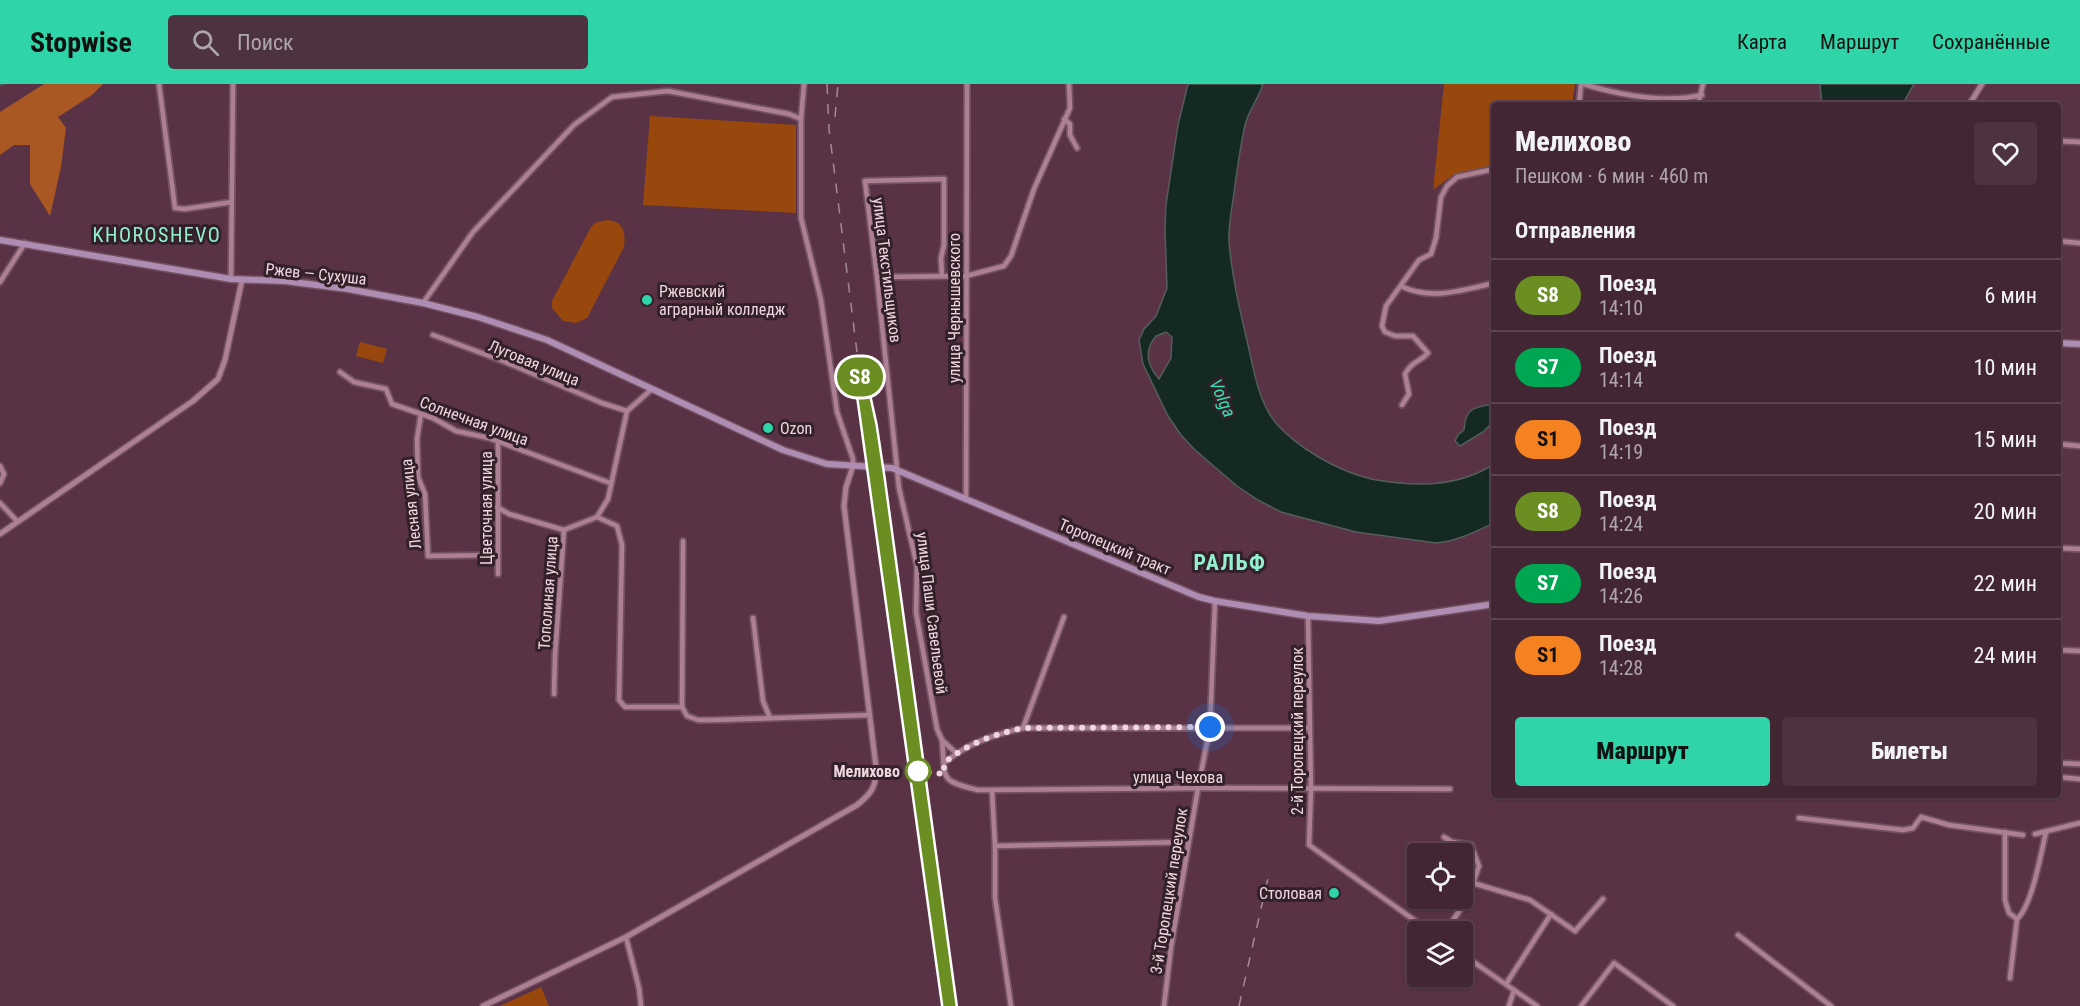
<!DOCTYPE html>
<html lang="ru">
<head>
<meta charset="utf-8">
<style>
	:root { --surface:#432634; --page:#4d3240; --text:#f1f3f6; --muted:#afa5ac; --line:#5b434f; --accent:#30d4a9 }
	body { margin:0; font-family:"Roboto Condensed",sans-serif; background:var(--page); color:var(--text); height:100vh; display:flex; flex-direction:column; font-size:22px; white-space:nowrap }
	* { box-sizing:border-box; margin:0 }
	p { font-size:20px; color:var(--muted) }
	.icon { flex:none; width:33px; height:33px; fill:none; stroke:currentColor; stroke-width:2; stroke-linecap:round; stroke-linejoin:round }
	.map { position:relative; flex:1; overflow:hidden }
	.side { position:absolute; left:1491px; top:18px; width:570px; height:696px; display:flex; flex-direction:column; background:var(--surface); border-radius:6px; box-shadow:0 2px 4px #0004,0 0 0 2px var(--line) }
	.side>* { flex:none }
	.badge { padding:0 12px; border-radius:20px; font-size:21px; line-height:39px }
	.tools { position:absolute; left:1407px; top:759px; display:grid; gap:12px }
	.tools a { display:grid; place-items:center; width:66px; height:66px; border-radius:6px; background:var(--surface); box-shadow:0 2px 4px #0004,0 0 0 2px var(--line); font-size:30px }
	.you { position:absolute; width:30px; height:30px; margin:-15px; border:4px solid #fff; border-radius:50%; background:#1a73e8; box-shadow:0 0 0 9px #1a73e833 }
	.map>.badge { position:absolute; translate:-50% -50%; box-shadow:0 0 0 3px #fff }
	h2 { padding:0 24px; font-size:22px; line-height:54px }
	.round { display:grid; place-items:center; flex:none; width:63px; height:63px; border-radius:6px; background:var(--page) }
	.headline { display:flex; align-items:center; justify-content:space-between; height:102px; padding:0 24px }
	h1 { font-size:28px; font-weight:800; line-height:45px }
	.button { display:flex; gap:12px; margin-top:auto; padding:12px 24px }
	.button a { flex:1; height:69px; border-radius:6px; background:var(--accent); color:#111; font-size:24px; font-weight:800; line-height:69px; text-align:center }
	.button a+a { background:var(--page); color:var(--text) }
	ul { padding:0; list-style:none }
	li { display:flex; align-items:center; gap:18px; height:72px; padding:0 24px; border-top:2px solid var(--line) }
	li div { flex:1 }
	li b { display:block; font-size:22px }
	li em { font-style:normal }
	li .badge { min-width:66px; font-weight:700; text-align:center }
	header { display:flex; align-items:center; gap:36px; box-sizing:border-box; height:84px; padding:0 30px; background:var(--accent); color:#111 }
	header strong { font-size:28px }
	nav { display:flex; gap:33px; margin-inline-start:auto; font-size:21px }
	.search { width:420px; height:54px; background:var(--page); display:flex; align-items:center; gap:15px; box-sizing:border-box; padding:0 21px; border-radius:6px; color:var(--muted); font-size:22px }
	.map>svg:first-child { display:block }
	.green { fill:#98480d }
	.forest { fill:#aa5823 }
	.water { fill:#132922; stroke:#555d5b; stroke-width:1.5; fill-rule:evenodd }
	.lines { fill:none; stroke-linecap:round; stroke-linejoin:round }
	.stream { stroke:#555d5b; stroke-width:1.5 }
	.minor-casing { stroke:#725262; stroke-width:8 }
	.tertiary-casing { stroke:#725262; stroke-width:8 }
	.secondary-casing { stroke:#725262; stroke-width:9 }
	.minor { stroke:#ac7f93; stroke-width:4.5 }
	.tertiary { stroke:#ac7f93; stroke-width:5 }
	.secondary { stroke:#af8db2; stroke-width:6 }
	.rail { stroke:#a68795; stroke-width:1.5; stroke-dasharray:10 10; stroke-linecap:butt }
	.line-casing { stroke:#fff; stroke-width:14 }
	.line { stroke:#6b8e23; stroke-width:9 }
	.walk { stroke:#efd6e0; stroke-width:6; stroke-dasharray:0 10.8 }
	.poi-dot { fill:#30d4a9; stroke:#33212a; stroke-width:2 }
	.stop-dot { fill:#fff; stroke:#6b8e23; stroke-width:3 }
	.labels { text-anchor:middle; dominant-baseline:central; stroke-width:6; stroke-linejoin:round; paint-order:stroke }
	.street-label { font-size:16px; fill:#efd6e0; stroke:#33212a }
	.poi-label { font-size:16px; fill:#efd6e0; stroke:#33212a; text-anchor:start }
	.stop-label { font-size:16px; font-weight:bold; fill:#efd6e0; stroke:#33212a; text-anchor:end }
	.water-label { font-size:18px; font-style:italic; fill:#36e1b4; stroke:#33212a }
	.quarter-label { font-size:20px; letter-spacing:1.5px; fill:#93efd0; stroke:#33212a }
	.district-label { font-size:22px; font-weight:bold; letter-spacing:1.5px; fill:#93efd0; stroke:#33212a }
</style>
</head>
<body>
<header>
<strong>Stopwise</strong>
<div class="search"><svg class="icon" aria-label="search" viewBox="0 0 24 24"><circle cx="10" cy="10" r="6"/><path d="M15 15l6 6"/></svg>Поиск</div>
<nav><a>Карта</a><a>Маршрут</a><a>Сохранённые</a></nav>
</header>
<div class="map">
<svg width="2080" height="922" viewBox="0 0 2080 922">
	<rect width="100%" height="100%" fill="#593345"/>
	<g class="green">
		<polygon points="1444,0 1575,0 1572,21 1494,21 1494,83 1453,91 1433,106"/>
		<polygon points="650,32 796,41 796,129 643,121"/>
		<path d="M607,136C623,137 626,148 624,163L587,234L576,239L563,237L552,224V217L591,143L595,139Z"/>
		<polygon points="360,258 387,265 383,279 356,272"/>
		<polygon points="541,903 549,922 500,922"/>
	</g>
	<polygon class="forest" points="44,0 103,0 92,11 58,33 66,44 61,83 50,132 30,100 30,61 14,61 0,71 0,28"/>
	<g class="water">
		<path d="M1188,0H1263C1259,14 1248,27 1245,41C1240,64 1237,86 1234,109C1232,125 1228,142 1229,158C1232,193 1240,227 1248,261C1254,287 1258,316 1275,338C1297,364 1338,387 1371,395C1413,403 1457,404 1494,380V439C1475,448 1457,457 1436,459L1356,448L1281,428L1258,416L1237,402L1195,366L1181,351L1168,332L1143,280L1139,256L1144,245L1156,232L1167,204L1165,145L1166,121L1178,41ZM1166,248L1172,253L1171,274L1159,295C1147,281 1144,266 1156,252Z"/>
		<polygon points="1820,0 1914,0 1902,21 1822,21"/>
		<path d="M1494,320V337L1483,348L1460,362L1455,357L1458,351L1464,346C1465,325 1473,323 1494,320Z"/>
	</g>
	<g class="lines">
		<polyline class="stream" points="0,1 4,0"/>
		<defs>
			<g id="minor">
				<polyline points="159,0 175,124 185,125 232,118"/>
				<polyline points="804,0 801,35 801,134 821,216 837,328 853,375 853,382"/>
				<path d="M1583,0C1620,11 1664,20 1702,11"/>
				<polyline points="1579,21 1581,0"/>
				<polyline points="1698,21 1703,0"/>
				<polyline points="1064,35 1070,40 1070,51 1077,64"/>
				<polyline points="2058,57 2080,58"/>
				<polyline points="2058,157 2080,159"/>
				<polyline points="942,192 941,174 944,161 944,95 865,97 877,193 899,404 917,482 916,528 937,645 942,656 956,669"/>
				<polyline points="877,193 966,192 1004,182 1011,172 1034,105 1070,24 1069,0"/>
				<polyline points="231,195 233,0"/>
				<polyline points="0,198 25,159"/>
				<path d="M1401,202C1430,217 1464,206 1494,199"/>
				<polyline points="423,219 473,148 574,41 612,13 668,7 789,30 801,35"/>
				<polyline points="433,251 503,277 602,319 627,327"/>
				<polyline points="340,288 354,298 386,305 392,320 433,334 456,347 489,354 610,399"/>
				<path d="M1402,321L1409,310L1405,290C1413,276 1419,279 1428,269L1413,252H1395L1385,248L1382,242L1386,222L1419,176L1431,170L1436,154L1441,113L1447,102L1457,93L1494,85"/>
				<polyline points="421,330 417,355 418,393 425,410 428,472 497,471"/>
				<polyline points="498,358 498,490"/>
				<polyline points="2058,360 2080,362"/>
				<polyline points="0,382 4,390 0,399"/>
				<polyline points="966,415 967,0"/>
				<polyline points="0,419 17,437"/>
				<polyline points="497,423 509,430 564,446"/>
				<polyline points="597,433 617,442 622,461 619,616 625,623 682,623"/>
				<polyline points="683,457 682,623 687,632 698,636 713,636 870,631"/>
				<polyline points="2058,464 2080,465"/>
				<polyline points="1308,532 1311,706 1309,761 1431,848"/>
				<polyline points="753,534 763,617 770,634"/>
				<polyline points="2058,566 2080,567"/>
				<polyline points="554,610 555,571 564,446 597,433 608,415 627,327 652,305"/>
				<polyline points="1023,644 1064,533"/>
				<path d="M942,656C946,695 937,696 978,706L1198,704L1450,705"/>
				<path d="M944,679C968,659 993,651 1023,644H1309"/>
				<polyline points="2058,679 2080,680"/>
				<polyline points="2058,693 2080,695"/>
				<polyline points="992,706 995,762 995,814 1011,922"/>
				<polyline points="1799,734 1903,746 1913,744 1921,733 1949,741 2023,751"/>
				<polyline points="2005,748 2005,816 2009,829 2017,835"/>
				<polyline points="2035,750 2080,739"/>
				<polyline points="1444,753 1452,758 1471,761 1479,782 1473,799 1530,816 1575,847 1603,815"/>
				<polyline points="995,762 1189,758"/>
				<polyline points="1445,848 1462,823 1473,799"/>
				<polyline points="1738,851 1831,922"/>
				<polyline points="626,853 639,904 641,922"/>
				<polyline points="1462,870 1537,922"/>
				<path d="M2010,894L2017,835C2032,822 2041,769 2046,748"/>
				<polyline points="1506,900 1551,830"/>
				<polyline points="1164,922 1171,863 1198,704 1210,643 1215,517"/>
				<polyline points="1509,922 1514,906"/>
				<polyline points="1581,922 1614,879 1673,922"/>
			</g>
			<g id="tertiary">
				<polyline points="1969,21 1982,0"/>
				<polyline points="0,450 193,317 218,295 225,276 242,196"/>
				<path d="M483,922L626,853L857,721C871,710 877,702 876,683L844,422L846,403L853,382"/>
			</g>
			<g id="secondary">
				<polyline points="0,156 231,195 285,197 348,205 423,219 478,233 547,256 783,366 827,380 892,384 1199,513 1215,517 1308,532 1379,537 1494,520"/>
				<polyline points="2058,259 2080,260"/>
			</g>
		</defs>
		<use href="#minor" class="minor-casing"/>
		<use href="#tertiary" class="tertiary-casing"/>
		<use href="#secondary" class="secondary-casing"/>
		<use href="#minor" class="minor"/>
		<use href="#tertiary" class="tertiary"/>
		<use href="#secondary" class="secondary"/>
		<g class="rail">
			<polyline points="827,0 829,45 860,292 871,342 880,407 951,922"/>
			<polyline points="835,33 838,0"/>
			<polyline points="1239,922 1268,794"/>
		</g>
	</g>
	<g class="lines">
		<defs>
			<polyline id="line" points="948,922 860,292 871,342 879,395 951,922"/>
		</defs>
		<use href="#line" class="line-casing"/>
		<use href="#line" class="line"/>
		<path class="walk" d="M918,687L944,690V679C968,659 993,651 1023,644L1210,643"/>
	</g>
	<g class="poi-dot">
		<circle cx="647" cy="216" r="6"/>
		<circle cx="768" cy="344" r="6"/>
		<circle cx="1334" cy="809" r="6"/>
	</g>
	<circle class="stop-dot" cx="918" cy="687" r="12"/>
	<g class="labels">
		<g class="street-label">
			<text transform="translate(887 186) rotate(83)">улица Текстильщиков</text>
			<text transform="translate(316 190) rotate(6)">Ржев — Сухуша</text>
			<text transform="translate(954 224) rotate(-90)">улица Чернышевского</text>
			<text transform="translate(534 279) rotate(22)">Луговая улица</text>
			<text transform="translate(474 337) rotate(20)">Солнечная улица</text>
			<text transform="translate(411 420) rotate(-96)">Лесная улица</text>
			<text transform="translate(486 424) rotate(-90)">Цветочная улица</text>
			<text transform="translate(1115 463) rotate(23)">Торопецкий тракт</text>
			<text transform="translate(548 509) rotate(-86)">Тополиная улица</text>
			<text transform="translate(932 529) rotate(83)">улица Паши Савельевой</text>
			<text transform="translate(1297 647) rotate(-90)">2-й Торопецкий переулок</text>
			<text x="1178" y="693">улица Чехова</text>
			<text transform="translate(1169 807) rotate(-81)">3-й Торопецкий переулок</text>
		</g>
		<g class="poi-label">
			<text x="659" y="207">Ржевский<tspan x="659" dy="18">аграрный колледж</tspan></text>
			<text x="780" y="344">Ozon</text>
			<text x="1322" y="809" text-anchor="end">Столовая</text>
		</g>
		<g class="stop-label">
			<text x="900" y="687">Мелихово</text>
		</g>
		<g class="water-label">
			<text transform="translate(1223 314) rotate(66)">Volga</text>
		</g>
		<g class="quarter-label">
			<text x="157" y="151">KHOROSHEVO</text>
		</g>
		<g class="district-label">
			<text x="1230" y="478">РАЛЬФ</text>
		</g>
	</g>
</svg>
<div class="tools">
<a><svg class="icon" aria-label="locate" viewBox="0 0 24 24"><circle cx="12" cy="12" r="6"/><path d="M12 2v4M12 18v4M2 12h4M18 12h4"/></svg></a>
<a><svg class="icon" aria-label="layers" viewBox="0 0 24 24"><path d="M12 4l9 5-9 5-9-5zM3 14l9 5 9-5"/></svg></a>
</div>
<div class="you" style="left:1210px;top:643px"></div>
<b class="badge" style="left:860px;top:293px;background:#6b8e23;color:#fff">S8</b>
<section class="side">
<div class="headline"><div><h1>Мелихово</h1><p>Пешком · 6 мин · 460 m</p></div><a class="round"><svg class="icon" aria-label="heart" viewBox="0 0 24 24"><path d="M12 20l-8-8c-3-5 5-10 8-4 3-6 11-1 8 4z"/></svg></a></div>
<h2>Отправления</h2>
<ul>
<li><span class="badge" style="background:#6b8e23;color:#fff">S8</span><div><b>Поезд</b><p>14:10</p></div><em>6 мин</em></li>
<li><span class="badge" style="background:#00a651;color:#fff">S7</span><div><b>Поезд</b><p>14:14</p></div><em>10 мин</em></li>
<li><span class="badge" style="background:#f58220;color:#111">S1</span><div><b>Поезд</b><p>14:19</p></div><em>15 мин</em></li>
<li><span class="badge" style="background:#6b8e23;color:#fff">S8</span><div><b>Поезд</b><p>14:24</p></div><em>20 мин</em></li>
<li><span class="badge" style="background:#00a651;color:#fff">S7</span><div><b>Поезд</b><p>14:26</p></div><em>22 мин</em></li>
<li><span class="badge" style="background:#f58220;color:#111">S1</span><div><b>Поезд</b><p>14:28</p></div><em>24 мин</em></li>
</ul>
<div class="button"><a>Маршрут</a><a>Билеты</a></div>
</section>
</div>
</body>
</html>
